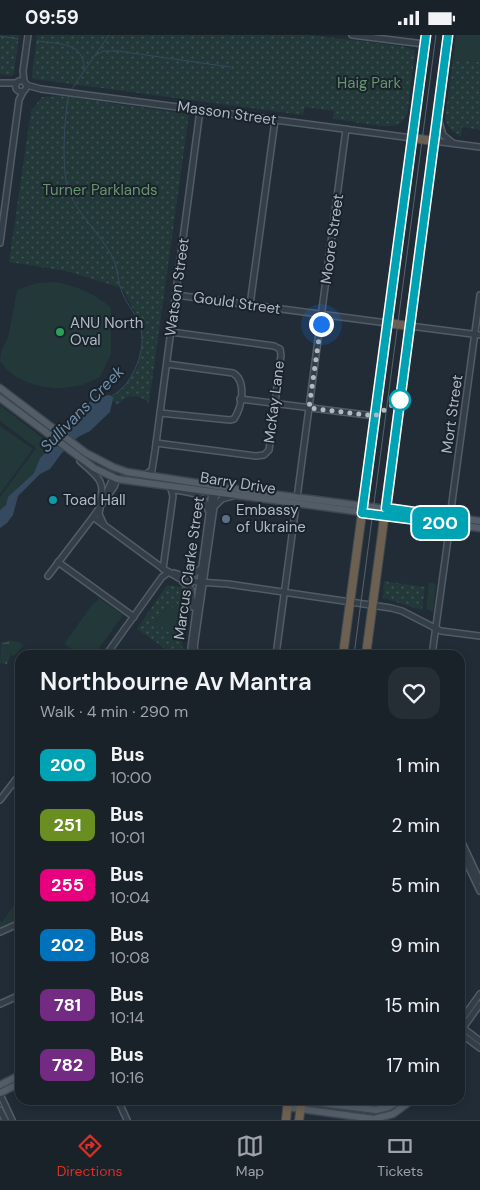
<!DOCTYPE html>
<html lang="en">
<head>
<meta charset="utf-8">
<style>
	:root { --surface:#192129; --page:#262e35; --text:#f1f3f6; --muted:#9fa3a8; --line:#373e46; --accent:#d93025 }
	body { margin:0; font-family:"DM Sans",sans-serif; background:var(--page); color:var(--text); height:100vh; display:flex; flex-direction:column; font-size:19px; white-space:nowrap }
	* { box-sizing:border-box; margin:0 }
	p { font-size:16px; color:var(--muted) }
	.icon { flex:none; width:28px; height:28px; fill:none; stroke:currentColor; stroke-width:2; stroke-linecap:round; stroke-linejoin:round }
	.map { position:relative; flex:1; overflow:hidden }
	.sheet { position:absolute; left:15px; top:615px; width:450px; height:455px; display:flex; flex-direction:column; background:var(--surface); border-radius:15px; box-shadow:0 2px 8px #0003,0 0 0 1px var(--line) }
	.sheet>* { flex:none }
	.badge { padding:0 10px; border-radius:8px; font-size:18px; line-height:32px }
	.you { position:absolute; width:25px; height:25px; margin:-12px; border:4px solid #fff; border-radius:50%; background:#1a73e8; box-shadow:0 0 0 8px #1a73e833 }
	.map>.badge { position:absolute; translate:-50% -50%; box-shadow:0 0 0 2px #fff }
	.round { display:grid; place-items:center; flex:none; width:52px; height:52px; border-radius:15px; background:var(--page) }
	.head { display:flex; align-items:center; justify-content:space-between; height:85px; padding:0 25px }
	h1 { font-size:24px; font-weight:600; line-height:38px }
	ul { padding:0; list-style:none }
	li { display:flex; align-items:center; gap:15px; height:60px; padding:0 25px }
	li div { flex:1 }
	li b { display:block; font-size:19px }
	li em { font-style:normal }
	li .badge { min-width:55px; font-weight:700; text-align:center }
	.status { display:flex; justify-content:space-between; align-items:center; height:35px; padding:0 25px; background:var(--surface); direction:ltr }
	.status svg { height:14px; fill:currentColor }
	.tabs { display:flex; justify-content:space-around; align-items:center; height:70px; border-top:1px solid var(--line); background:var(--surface); font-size:14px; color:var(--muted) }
	.tabs a { display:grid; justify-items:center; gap:2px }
	.tabs .active { color:var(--accent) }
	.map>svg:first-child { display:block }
	.grass { fill:#233838 }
	.forest { fill:url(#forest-firs) }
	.park { fill:url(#park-dots) }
	.water { fill:#354a5e }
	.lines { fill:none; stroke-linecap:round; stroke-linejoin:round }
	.stream { stroke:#354a5e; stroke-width:1 }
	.minor-casing { stroke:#525c65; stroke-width:8 }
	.major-casing { stroke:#3e4751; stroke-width:9 }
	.highway-casing { stroke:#3f4952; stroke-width:10 }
	.minor { stroke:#343e48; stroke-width:5 }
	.major { stroke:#525d68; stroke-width:6 }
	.highway { stroke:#6e6051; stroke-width:8 }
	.tram { stroke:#56636f; stroke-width:1 }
	.line-casing { stroke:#fff; stroke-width:11 }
	.line { stroke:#00a3b4; stroke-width:8 }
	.walk { stroke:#afb9c4; stroke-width:5; stroke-dasharray:0 9 }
	.leisure-dot { fill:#2e9e5b; stroke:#1a232c; stroke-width:2 }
	.stop-dot { fill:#fff; stroke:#00a3b4; stroke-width:2.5 }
	.culture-dot { fill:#0f9aa8; stroke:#1a232c; stroke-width:2 }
	.service-dot { fill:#5c6f8a; stroke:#1a232c; stroke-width:2 }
	.labels { text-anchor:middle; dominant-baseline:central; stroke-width:4; stroke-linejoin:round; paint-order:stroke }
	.park-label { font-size:15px; fill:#67946d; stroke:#1a232c }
	.street-label { font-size:15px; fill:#afb9c4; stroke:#1a232c }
	.poi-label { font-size:15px; fill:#afb9c4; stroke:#1a232c; text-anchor:start }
	.water-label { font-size:16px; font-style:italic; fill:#708da8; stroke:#1a232c }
</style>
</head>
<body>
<div class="status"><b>09:59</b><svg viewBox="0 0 49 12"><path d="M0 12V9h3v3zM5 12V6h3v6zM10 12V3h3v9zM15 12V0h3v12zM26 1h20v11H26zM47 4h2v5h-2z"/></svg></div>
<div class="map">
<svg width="480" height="1085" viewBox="0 0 480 1085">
	<defs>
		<pattern id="forest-firs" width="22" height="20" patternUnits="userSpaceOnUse" patternTransform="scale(1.25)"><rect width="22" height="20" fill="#233838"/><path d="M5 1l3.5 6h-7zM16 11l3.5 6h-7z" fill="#405353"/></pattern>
		<pattern id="park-dots" width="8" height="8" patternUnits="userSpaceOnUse" patternTransform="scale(1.25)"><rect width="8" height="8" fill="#233838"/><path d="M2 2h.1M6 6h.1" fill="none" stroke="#405353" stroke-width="1.8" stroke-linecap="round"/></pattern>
	</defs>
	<rect width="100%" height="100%" fill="#212c37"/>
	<g class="grass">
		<polygon points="456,0 480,0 480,27 453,24"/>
		<path d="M55,247C77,251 95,258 111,273V319L100,342C90,347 81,351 71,352C47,356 14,348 0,326L1,317L8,303L17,255L37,248Z"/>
		<polygon points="0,370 53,411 40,423 34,438 19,451 6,470 0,475 0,462 36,413 0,386"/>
		<polygon points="0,391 33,414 0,459"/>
		<polygon points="429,547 434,548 436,550 433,577 426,574"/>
		<polygon points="99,563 123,580 94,620 81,620 64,609 94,567 96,568"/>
		<polygon points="176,572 186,581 182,607 155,587 167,573"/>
		<polygon points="9,605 19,607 24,610 14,621 4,616 1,609"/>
		<polygon points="20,861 20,884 0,893 0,886 2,887"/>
	</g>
	<polygon class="forest" points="1,606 2,608 9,607 9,609 7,611 9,612 9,616 7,618 11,620 7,629 0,628"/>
	<g class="park">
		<polygon points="0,0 19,0 14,38 11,41 0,39"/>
		<path d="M37,0H310L402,11L415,15L408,75C406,82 403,87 396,90C384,94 347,85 333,84L334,76L305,72L303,80L34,44L32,41Z"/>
		<polygon points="453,24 480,27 480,95 462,92 461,102 451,95 445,85"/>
		<path d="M60,61L189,79L149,368C137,358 128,359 117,370L111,364L126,350L137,333L142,312L141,289L122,253L66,236L9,227L31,76L42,62Z"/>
		<polygon points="384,546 425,552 422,575 383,563"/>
		<polygon points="167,550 183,552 189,558 186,581 176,572 167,573 155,587 182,607 183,620 174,620 137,594"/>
	</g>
	<polygon class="water" points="109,360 112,361 113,364 110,377 90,396 78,402 61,419 50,434 40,439 18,461 13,480 7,488 0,493 0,475 6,470 8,462 34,438 40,423 69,395 78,378 95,362"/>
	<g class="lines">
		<g class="stream">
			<polyline points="0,1 18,4"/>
			<path d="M37,6C59,9 85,7 84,35"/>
			<polyline points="96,20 103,16 118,16 230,32"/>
			<polyline points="71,55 109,0"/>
			<path d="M69,59C64,80 61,138 69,158C80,181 100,199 112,221C118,232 117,243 121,254C125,267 134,276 139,288C147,308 138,333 126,349C122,354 116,358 111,362"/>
		</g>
		<defs>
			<g id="minor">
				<polyline points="352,0 424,9"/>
				<circle cx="21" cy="51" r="5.5"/>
				<polyline points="24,47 23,36 28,0"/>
				<polyline points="0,48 17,48"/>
				<polyline points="26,50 41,54 412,103"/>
				<polyline points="439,87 443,100 453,108"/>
				<polyline points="434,106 480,112"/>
				<polyline points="0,208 19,65 23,57"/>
				<polyline points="176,260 387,288"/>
				<polyline points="250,270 275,85"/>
				<polyline points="410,291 480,300"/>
				<polyline points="240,364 375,381"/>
				<path d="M160,378L230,385L234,384C242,372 247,346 233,338L167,329"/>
				<polyline points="156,408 256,421 264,420 269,415 281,320 280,314 274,311 171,297"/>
				<path d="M80,426C95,440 108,446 99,468"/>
				<polyline points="145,440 152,435 155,416 200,75"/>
				<path d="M174,455C189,457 205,458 208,475"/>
				<polyline points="107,457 113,443"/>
				<polyline points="297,463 346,94"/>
				<polyline points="215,471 222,464 233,461"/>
				<polyline points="100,473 99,479 104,490"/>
				<polyline points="93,482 165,535 184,546 228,549 391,573 402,576 441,596 480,601"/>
				<polyline points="450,482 480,260"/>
				<polyline points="435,487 440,490 448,501"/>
				<polyline points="58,527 134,582"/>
				<polyline points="163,534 173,461 171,454"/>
				<path d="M174,538C184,542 193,542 200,534"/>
				<polyline points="48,541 93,482 114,452 117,444"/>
				<polyline points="183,547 191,554 193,572"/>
				<polyline points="194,611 196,620"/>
				<polyline points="194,613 216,458"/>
				<polyline points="106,620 162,542 169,537"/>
				<polyline points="190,620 212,457"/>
				<polyline points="276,620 296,470"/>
				<polyline points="432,620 450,489"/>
				<polyline points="0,765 20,739"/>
				<polyline points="460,803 480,846"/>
				<polyline points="460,814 480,856"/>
				<polyline points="0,897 20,888"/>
				<polyline points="0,969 20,960"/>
				<polyline points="480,969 463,993 480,1006"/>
				<polyline points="460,987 480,959"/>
				<polyline points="460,998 480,1013"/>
				<polyline points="0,1059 12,1085"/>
				<polyline points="118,1065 127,1085"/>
				<polyline points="0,1075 5,1085"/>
			</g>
			<g id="major">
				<polyline points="0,353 86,418 113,432 127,437 256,457 480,486"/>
				<polyline points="0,363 94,433 117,444 480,493"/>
				<polyline points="460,991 463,993 460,997"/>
				<polyline points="0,1050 20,1040"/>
				<polyline points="0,1058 20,1048"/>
				<polyline points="297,1065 376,1075 389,1072 401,1065"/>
				<polyline points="287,1072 374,1084 393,1079 412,1065"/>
			</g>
			<g id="highway">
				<polyline points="412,103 434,106"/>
				<polyline points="387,288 410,291"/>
				<polyline points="343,620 426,0"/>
				<polyline points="366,620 448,0"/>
				<polyline points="286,1085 288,1065"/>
				<polyline points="299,1085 302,1065"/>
			</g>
		</defs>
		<use href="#minor" class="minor-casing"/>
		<use href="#major" class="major-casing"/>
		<use href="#highway" class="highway-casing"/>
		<use href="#minor" class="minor"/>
		<use href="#major" class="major"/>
		<use href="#highway" class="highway"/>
		<polyline class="tram" points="354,620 436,0"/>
	</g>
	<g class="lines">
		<defs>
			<polyline id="line" points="426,0 362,478 450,489 450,482 386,473 448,0"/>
		</defs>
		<use href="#line" class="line-casing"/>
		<use href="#line" class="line"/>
		<polyline class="walk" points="321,289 309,373 375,381 400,365"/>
	</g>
	<circle class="leisure-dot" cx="60" cy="297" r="5"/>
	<circle class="stop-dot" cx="400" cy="365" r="10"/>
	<circle class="culture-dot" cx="53" cy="465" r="5"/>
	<circle class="service-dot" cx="226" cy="484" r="5"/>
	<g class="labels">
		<g class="park-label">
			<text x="369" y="48">Haig Park</text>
			<text x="100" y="155">Turner Parklands</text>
		</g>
		<g class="street-label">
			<text transform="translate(227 78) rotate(8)">Masson Street</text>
			<text transform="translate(332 204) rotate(-82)">Moore Street</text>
			<text transform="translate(177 252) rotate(-82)">Watson Street</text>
			<text transform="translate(237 268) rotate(8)">Gould Street</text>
			<text transform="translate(274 367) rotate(-83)">McKay Lane</text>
			<text transform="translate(452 379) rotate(-82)">Mort Street</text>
			<text transform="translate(238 448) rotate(9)">Barry Drive</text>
			<text transform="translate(189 533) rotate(-82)">Marcus Clarke Street</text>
		</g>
		<g class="poi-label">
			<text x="70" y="288">ANU North<tspan x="70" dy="17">Oval</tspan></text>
			<text x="63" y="465">Toad Hall</text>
			<text x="236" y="475">Embassy<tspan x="236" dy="17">of Ukraine</tspan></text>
		</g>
		<g class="water-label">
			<text transform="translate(82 374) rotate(-46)">Sullivans Creek</text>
		</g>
	</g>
</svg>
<div class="you" style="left:321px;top:289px"></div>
<b class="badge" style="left:440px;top:488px;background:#00a3b4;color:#fff">200</b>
<section class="sheet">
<div class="head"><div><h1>Northbourne Av Mantra</h1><p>Walk · 4 min · 290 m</p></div><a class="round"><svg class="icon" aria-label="heart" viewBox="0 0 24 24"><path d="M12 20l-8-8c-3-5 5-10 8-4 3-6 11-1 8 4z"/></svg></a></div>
<ul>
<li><span class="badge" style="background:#00a3b4;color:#fff">200</span><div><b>Bus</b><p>10:00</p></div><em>1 min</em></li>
<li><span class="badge" style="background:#6b8e23;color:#fff">251</span><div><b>Bus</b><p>10:01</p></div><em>2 min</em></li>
<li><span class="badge" style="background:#e6007e;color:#fff">255</span><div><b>Bus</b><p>10:04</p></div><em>5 min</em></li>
<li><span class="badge" style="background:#0072bc;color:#fff">202</span><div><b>Bus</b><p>10:08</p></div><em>9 min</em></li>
<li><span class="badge" style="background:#732a82;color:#fff">781</span><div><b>Bus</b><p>10:14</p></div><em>15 min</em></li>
<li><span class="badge" style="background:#732a82;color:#fff">782</span><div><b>Bus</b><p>10:16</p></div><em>17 min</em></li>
</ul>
</section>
</div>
<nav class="tabs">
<a class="active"><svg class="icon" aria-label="directions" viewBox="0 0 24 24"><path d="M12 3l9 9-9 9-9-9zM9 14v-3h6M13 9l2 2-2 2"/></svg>Directions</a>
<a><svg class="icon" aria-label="map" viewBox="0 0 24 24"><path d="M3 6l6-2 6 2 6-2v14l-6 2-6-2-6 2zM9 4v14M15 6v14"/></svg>Map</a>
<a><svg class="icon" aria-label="tickets" viewBox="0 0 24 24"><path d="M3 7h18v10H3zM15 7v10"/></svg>Tickets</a>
</nav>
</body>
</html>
